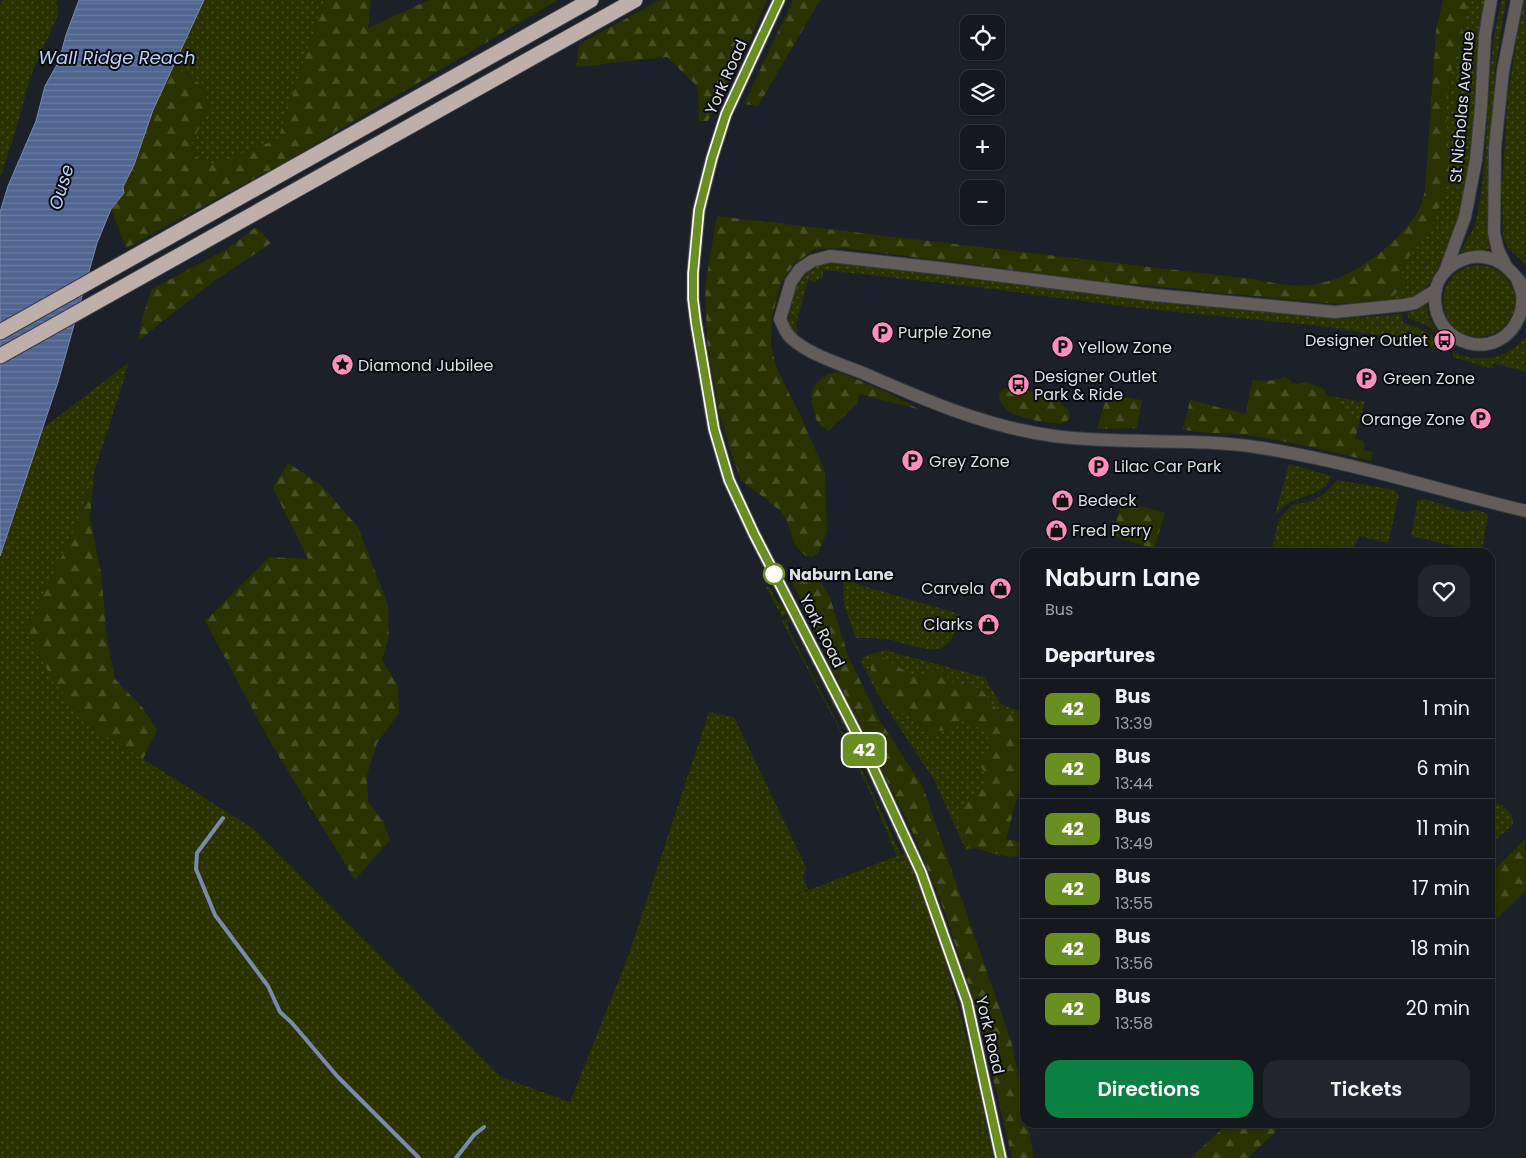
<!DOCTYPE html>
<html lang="en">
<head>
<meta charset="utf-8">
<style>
	:root { --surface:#15181f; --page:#22252c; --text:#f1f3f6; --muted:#9da0a4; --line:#34373d; --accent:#0b8043 }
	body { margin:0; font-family:Poppins,sans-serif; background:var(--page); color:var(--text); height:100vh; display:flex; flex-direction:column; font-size:19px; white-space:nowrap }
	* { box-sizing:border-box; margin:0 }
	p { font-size:16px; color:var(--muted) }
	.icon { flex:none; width:28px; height:28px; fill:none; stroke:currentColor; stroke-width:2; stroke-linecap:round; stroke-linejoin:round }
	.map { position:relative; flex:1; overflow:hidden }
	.panel { position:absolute; left:1020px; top:548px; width:475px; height:580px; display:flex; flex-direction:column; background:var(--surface); border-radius:15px; box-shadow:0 1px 4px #0004,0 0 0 1px var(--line) }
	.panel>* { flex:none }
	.badge { padding:0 10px; border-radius:8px; font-size:18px; line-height:32px }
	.buttons { position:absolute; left:960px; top:15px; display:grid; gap:10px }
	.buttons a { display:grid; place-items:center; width:45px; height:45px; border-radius:10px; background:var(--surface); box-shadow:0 1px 4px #0004,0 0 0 1px var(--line); font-size:25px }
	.map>.badge { position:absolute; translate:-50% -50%; box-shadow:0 0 0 2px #fff }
	h2 { padding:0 25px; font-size:19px; line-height:45px }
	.round { display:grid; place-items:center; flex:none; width:52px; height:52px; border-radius:15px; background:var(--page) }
	.overview { display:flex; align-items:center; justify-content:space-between; height:85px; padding:0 25px }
	h1 { font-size:24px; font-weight:600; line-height:38px }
	.action { display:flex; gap:10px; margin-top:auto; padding:10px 25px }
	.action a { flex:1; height:58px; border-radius:15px; background:var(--accent); color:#fff; font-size:20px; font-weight:600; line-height:58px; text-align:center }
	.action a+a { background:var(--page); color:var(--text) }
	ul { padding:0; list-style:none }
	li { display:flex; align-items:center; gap:15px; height:60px; padding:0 25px; border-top:1px solid var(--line) }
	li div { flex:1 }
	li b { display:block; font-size:19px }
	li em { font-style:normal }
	li .badge { min-width:55px; font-weight:700; text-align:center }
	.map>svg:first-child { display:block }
	.grass { fill:url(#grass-dots) }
	.forest { fill:url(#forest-firs) }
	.water { fill:url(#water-rules); stroke:#7a8aaa }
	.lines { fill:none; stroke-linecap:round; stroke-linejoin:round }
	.stream { stroke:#7a8aaa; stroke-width:4 }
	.minor-casing { stroke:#373b43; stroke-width:14 }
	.major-casing { stroke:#373b43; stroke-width:14 }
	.highway-casing { stroke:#373b43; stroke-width:17 }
	.minor { stroke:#625c5a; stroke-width:12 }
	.major { stroke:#a49893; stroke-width:12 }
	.highway { stroke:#beafaa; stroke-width:15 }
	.line-casing { stroke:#fff; stroke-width:11 }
	.line { stroke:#6b8e23; stroke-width:8 }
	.stop-dot { fill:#fff; stroke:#6b8e23; stroke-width:2.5 }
	.labels { text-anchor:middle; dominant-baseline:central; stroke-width:4; stroke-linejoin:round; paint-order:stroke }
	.street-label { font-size:16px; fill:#dcdfe5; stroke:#080a0e }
	.poi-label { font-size:16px; fill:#dcdfe5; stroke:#080a0e; text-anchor:start }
	.stop-label { font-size:16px; font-weight:bold; fill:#dcdfe5; stroke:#080a0e; text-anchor:start }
	.water-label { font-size:18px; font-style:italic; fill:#bcd2fb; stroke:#080a0e }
</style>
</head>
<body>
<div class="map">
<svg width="1526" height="1158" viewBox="0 0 1526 1158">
	<defs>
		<pattern id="grass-dots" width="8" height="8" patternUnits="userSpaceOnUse" patternTransform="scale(1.25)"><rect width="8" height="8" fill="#2a3200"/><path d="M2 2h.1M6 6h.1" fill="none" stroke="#484f25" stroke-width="1.8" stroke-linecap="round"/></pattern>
		<pattern id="forest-firs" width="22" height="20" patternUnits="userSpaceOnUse" patternTransform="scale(1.25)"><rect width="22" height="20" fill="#2a3200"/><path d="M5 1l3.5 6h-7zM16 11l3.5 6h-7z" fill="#484f25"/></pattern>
		<pattern id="water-rules" width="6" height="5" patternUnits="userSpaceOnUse" patternTransform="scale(1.25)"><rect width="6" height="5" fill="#506691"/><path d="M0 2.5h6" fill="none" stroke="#697ba0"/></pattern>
	</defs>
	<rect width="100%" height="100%" fill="#1c2029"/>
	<g class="grass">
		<polygon points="3,0 57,0 58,15 29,80 21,113 0,179 0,5"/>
		<polygon points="204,0 324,0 278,139 209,166 195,157 192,143 209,108 204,87 174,64"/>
		<polygon points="1468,0 1486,0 1476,70 1471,153 1466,199 1454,232 1431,283 1416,296 1388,300 1403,287 1402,271 1408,258 1431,227 1446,190 1446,99 1452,68 1461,36"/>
		<polygon points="1502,0 1506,0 1495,70 1487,220 1487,235 1491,249 1460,252 1475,226 1481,195 1486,142 1491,60 1496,24"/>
		<polygon points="1523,0 1526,0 1526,265 1508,248 1503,235 1502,189 1508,94"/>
		<path d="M838,262L1162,302L1340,319L1402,314L1403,323C1416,326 1437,333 1440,349H1435L1372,334L1320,326L1129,307L968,286L823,270V277L815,282L808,280L796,324L798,339C796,337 794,335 793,333C782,316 796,279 812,269C820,264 828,263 838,262Z"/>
		<circle cx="1479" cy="301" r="36"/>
		<polygon points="1426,304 1430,320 1440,336 1426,325 1408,318 1407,312 1418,310"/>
		<path d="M1526,337V372L1493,363V369L1453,357V352C1480,365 1506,359 1526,337Z"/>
		<path d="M128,363L124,379L79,520L26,630L89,725L254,829L501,1077L570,1102L628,957L709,712L734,717L807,869C800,875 805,882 808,889L791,897L897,856L869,790L838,727L782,621L793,616L794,617L787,623L789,630L848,744H850L901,855L907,853L938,933L974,1066L994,1158H0V556L42,429Z"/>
		<polygon points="1328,396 1365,402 1360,420"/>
		<path d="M1289,464L1308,469L1331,476C1326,494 1304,495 1291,502C1285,505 1280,510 1275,515Z"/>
		<polygon points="1337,480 1395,490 1399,495 1388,543 1359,536 1352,552 1271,552 1279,519 1292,505 1312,501 1325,493"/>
		<polygon points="1425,499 1464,512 1477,510 1488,514 1482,552 1477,552 1411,536 1418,500"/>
		<path d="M843,580L960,614C957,625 955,639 945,646C933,655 906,643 891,640C879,638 868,638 856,638L844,605Z"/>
		<path d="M766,587L771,588C772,591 773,594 774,597C779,603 785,606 788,614L782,617Z"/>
		<polygon points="797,625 817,671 865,764 906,850 903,852 880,798 797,633 795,627"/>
		<polygon points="885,650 984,677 1001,704 1025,714 1025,769 1000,856 975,848 966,850 934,780 878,695 861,661 865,656"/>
		<polygon points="1490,802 1503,805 1512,816 1513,822 1512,826 1492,842 1490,841"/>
	</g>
	<g class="forest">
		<polygon points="324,0 371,0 368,28 429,0 558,0 285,162 126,248 111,209 124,194 123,187 134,165 153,110 174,64 204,87 209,108 192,143 195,157 209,166 278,139"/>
		<polygon points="660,0 767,0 739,65 708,121 699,121 698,87 667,57 576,67 579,44"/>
		<polygon points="793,0 820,0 758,106 744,104"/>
		<path d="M1443,0H1468L1461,36L1452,68L1446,99L1449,167L1446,190L1431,227L1408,258L1402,271L1403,287L1388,300L1336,304L1099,281L844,248L815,249L794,264L781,283L772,317L771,347L777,369L803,421L825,472L827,532L818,553L813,557L806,556L798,549L793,540L786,519L780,511L765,498L753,490L741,480L731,453L719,412L707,342L705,287L717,216L1252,279C1271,282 1290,287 1309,285C1349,282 1400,244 1419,209C1422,204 1423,197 1425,191L1436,30Z"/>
		<polygon points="256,227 271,243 213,282 138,341 143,315 152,289 227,249"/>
		<path d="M840,372L889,393L918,409L859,394L857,404L828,431C825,428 821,426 818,423C816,420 815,415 814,411C806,390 818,373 840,372Z"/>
		<path d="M1285,377C1291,382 1297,387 1305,382L1323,388L1328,396L1360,420L1355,439L1364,441V450L1373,452L1371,461C1330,452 1289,441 1247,435C1225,432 1203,435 1182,429L1185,422L1190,400L1246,414L1252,380C1260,381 1279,381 1285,377Z"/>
		<path d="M1004,388C1025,388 1049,392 1065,407C1068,410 1071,412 1070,417C1068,421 1065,423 1061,424C1042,421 999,420 999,393Z"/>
		<polygon points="1107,395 1142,400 1137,428 1097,429"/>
		<polygon points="288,463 320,484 358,527 388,605 389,638 382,659 398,687 399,713 377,743 367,775 368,801 383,821 390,840 355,880 272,745 205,621 269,557 308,559 273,488"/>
		<polygon points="94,473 90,518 101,573 107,639 115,679 143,708 157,730 143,759 89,725 53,681 26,630 79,520"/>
		<polygon points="1122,501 1165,513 1154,549 1112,536"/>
		<polygon points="790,577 811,578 822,584 830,598 849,658 879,719 923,787 1012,1044 1025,1109 1025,1122 1028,1123 1034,1158 1012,1158 977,1011 944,910 913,833 832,669"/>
		<path d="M875,656L884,658L910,674L922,677L936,670L944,672L948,676L947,681L981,689L997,710L1025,716V769L1006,839L1025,843V850L1017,856L1009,857L975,848L966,839L959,828L958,812L974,795L985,787L987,776L979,764L983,754L993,746C985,729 977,724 959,721L949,730L938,731L929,735L921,730L920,720C917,719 913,715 910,714C908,713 903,713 902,713C883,706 872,678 869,661Z"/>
		<polygon points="1525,839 1526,891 1490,925 1490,874"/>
		<polygon points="1229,1122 1285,1122 1285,1123 1248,1158 1191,1158"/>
	</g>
	<polygon class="water" points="79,0 204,0 153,110 134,165 123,187 124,193 111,209 97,243 58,382 0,556 0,212 8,186 36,121 45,86 59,61 66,35"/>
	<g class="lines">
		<g class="stream">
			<polyline points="223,818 197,853 196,869 215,915 268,986 280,1012 292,1023 337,1076 419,1158"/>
			<polyline points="456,1158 474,1135 484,1127"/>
		</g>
		<defs>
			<g id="minor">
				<polyline points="1506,266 1498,250 1494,233 1495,148 1503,71 1517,0"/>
				<polyline points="1445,271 1465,217 1476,160 1481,107 1485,35 1491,0"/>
				<path d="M1517,279C1519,284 1521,289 1522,294C1523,302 1522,310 1519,317C1500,364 1432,347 1435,295C1437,267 1470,249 1495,260C1509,266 1516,278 1526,288"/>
				<path d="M1436,290L1415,303L1404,305L1335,312L1154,295L939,268L830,256L812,261L800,269L791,282L780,319C783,325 785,332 790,337C807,354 840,364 863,373C925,400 986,427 1054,436C1123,445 1193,437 1262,448C1351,462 1438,490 1526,511"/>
			</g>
			<polyline id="major" points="779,0 726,114 712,158 699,210 693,273 693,299 696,323 714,429 729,480 754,534 862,744 921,872 967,1002 1001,1158"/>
			<g id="highway">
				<polyline points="0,332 591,0"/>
				<polyline points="0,356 635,0"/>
			</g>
		</defs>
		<use href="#minor" class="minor-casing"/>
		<use href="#major" class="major-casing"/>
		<use href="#highway" class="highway-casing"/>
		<use href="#minor" class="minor"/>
		<use href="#major" class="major"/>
		<use href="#highway" class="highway"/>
	</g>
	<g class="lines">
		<defs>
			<polyline id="line" points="779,0 726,114 712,158 699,210 693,274 693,299 696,323 714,429 729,480 754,534 862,744 921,872 967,1002 1001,1158"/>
		</defs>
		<use href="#line" class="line-casing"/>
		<use href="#line" class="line"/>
	</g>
	<defs>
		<symbol id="parking-disc" viewBox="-11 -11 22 22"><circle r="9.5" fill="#fe8ebb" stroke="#080a0e"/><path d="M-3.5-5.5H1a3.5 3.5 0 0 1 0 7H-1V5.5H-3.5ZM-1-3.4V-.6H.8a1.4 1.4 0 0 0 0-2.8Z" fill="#111"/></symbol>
		<symbol id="bus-disc" viewBox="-11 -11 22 22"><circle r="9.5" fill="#fe8ebb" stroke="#080a0e"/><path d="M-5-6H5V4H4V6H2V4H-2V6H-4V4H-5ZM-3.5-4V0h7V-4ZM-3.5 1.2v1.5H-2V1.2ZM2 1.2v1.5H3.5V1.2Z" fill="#111"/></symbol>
		<symbol id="sight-disc" viewBox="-11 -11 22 22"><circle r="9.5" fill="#fe8ebb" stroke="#080a0e"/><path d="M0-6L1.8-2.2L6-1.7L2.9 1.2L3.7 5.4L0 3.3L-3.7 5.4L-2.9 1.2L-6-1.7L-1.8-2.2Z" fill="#111"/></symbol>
		<symbol id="shop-disc" viewBox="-11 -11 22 22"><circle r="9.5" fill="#fe8ebb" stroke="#080a0e"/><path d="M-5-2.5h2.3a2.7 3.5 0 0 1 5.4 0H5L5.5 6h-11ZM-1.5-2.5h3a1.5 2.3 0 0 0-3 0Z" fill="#111"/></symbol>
	</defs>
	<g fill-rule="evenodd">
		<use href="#parking-disc" x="870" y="320" width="25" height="25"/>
		<use href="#bus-disc" x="1432" y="328" width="25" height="25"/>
		<use href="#parking-disc" x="1050" y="334" width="25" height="25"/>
		<use href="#sight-disc" x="330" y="352" width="25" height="25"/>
		<use href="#parking-disc" x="1354" y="366" width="25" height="25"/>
		<use href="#bus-disc" x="1006" y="372" width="25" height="25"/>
		<use href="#parking-disc" x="1468" y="406" width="25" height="25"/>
		<use href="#parking-disc" x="900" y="448" width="25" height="25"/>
		<use href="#parking-disc" x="1086" y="454" width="25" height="25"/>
		<use href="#shop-disc" x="1050" y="488" width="25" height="25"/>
		<use href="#shop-disc" x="1044" y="518" width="25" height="25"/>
		<use href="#shop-disc" x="988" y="576" width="25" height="25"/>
		<use href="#shop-disc" x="976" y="612" width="25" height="25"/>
	</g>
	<circle class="stop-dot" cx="774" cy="574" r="10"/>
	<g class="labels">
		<g class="street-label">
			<text transform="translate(726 77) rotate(-66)">York Road</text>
			<text transform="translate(1462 107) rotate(-85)">St Nicholas Avenue</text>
			<text transform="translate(822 631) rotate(63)">York Road</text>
			<text transform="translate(990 1035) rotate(77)">York Road</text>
		</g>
		<g class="poi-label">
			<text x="898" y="332">Purple Zone</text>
			<text x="1428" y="340" text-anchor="end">Designer Outlet</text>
			<text x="1078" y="347">Yellow Zone</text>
			<text x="358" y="365">Diamond Jubilee</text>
			<text x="1034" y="376">Designer Outlet<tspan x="1034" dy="18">Park &amp; Ride</tspan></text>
			<text x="1383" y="378">Green Zone</text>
			<text x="1465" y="419" text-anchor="end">Orange Zone</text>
			<text x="929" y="461">Grey Zone</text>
			<text x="1114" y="466">Lilac Car Park</text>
			<text x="1078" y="500">Bedeck</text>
			<text x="1072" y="530">Fred Perry</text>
			<text x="984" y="588" text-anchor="end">Carvela</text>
			<text x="973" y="624" text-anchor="end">Clarks</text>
		</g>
		<g class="stop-label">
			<text x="789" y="574">Naburn Lane</text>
		</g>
		<g class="water-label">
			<text x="117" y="57">Wall Ridge Reach</text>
			<text transform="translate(61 187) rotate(-73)">Ouse</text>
		</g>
	</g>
</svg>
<div class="buttons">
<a><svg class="icon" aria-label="locate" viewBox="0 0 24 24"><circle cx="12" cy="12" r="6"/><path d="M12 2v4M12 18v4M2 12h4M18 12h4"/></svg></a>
<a><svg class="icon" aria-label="layers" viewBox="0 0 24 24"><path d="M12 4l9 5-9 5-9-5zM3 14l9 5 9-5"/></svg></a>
<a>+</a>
<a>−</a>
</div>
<b class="badge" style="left:864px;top:750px;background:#6b8e23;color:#fff">42</b>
<section class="panel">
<div class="overview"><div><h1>Naburn Lane</h1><p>Bus</p></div><a class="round"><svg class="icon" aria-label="heart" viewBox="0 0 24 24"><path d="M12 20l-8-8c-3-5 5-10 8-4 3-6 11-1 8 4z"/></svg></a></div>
<h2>Departures</h2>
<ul>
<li><span class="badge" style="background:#6b8e23;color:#fff">42</span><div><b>Bus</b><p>13:39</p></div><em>1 min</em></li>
<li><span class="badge" style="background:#6b8e23;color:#fff">42</span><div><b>Bus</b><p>13:44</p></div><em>6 min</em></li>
<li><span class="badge" style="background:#6b8e23;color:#fff">42</span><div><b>Bus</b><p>13:49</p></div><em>11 min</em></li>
<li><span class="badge" style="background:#6b8e23;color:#fff">42</span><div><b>Bus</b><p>13:55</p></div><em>17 min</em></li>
<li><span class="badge" style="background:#6b8e23;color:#fff">42</span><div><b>Bus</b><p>13:56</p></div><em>18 min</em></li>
<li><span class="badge" style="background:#6b8e23;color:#fff">42</span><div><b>Bus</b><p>13:58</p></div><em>20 min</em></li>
</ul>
<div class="action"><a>Directions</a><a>Tickets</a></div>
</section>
</div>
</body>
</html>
